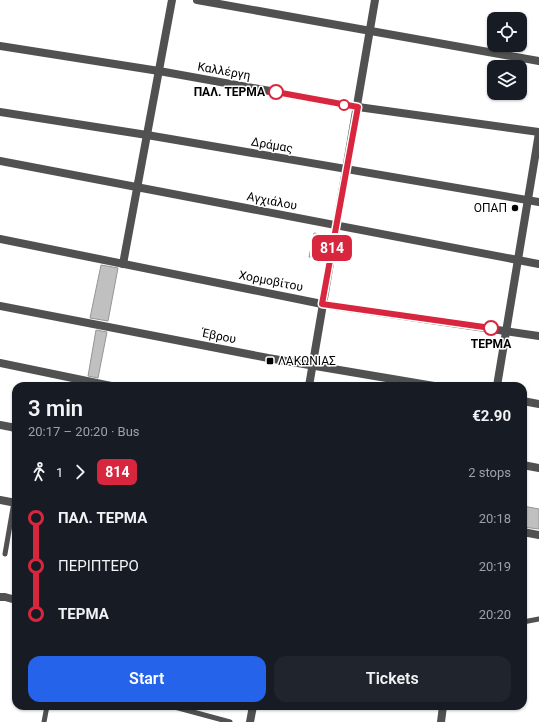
<!DOCTYPE html>
<html lang="en">
<head>
<meta charset="utf-8">
<style>
	:root { --surface:#171b24; --page:#20242c; --text:#f1f3f6; --muted:#9ea1a6; --accent:#2563eb }
	body { margin:0; font-family:Roboto,sans-serif; background:var(--page); color:var(--text); height:100vh; display:flex; flex-direction:column; font-size:15px; white-space:nowrap }
	* { box-sizing:border-box; margin:0 }
	p { font-size:13px; color:var(--muted) }
	.icon { flex:none; width:22px; height:22px; fill:none; stroke:currentColor; stroke-width:2; stroke-linecap:round; stroke-linejoin:round }
	.map { position:relative; flex:1; overflow:hidden }
	.panel { position:absolute; left:12px; top:382px; width:515px; height:328px; display:flex; flex-direction:column; background:var(--surface); border-radius:12px; box-shadow:0 1px 3px #0004 }
	.panel>* { flex:none }
	.badge { padding:0 8px; border-radius:6px; font-size:14px; line-height:26px }
	.buttons { position:absolute; left:487px; top:12px; display:grid; gap:8px }
	.buttons a { display:grid; place-items:center; width:40px; height:40px; border-radius:8px; background:var(--surface); box-shadow:0 1px 3px #0004; font-size:20px }
	.map>.badge { position:absolute; translate:-50% -50%; box-shadow:0 0 0 2px #fff }
	.legs { display:flex; align-items:center; gap:6px; height:44px; padding:0 16px; font-size:13px }
	.legs p { margin-inline-start:auto }
	.headline { display:flex; align-items:center; justify-content:space-between; height:68px; padding:0 16px }
	h1 { font-size:22px; font-weight:600; line-height:30px }
	.primary-button { display:flex; gap:8px; margin-top:auto; padding:8px 16px }
	.primary-button a { flex:1; height:46px; border-radius:12px; background:var(--accent); color:#fff; font-size:16px; font-weight:600; line-height:46px; text-align:center }
	.primary-button a+a { background:var(--page); color:var(--text) }
	ul { padding:0 16px; list-style:none }
	li { display:flex; align-items:center; gap:14px; height:48px; font-size:15px }
	li i { display:grid; place-items:center; width:6px; height:100%; margin:0 5px; background:currentColor }
	li i::after { content:''; width:10px; height:10px; margin:-5px; border:3px solid; border-radius:50%; background:var(--surface) }
	li p { margin-inline-start:auto }
	li:first-child i { background:linear-gradient(#0000 50%,currentColor 0) }
	li:last-child i { background:linear-gradient(currentColor 50%,#0000 0) }
	.map>svg:first-child { display:block }
	.building { fill:#c0c0c0; stroke:#959595 }
	.lines { fill:none; stroke-linecap:round; stroke-linejoin:round }
	.service { stroke:#515151; stroke-width:5 }
	.minor { stroke:#515151; stroke-width:8 }
	.line-1-casing { stroke:#fff; stroke-width:9 }
	.line-1 { stroke:#d7263d; stroke-width:6 }
	.stop-1-dot { fill:#fff; stroke:#d7263d; stroke-width:2 }
	.poi-dot { fill:#000; stroke:#fff; stroke-width:1.5 }
	.labels { text-anchor:middle; dominant-baseline:central; stroke-width:3; stroke-linejoin:round; paint-order:stroke }
	.street-label { font-size:12px; fill:#000; stroke:#fff }
	.stop-label { font-size:12px; font-weight:bold; fill:#000; stroke:#fff; text-anchor:end }
	.poi-label { font-size:12px; fill:#000; stroke:#fff; text-anchor:end }
</style>
</head>
<body>
<div class="map">
<svg width="539" height="722" viewBox="0 0 539 722">
	<rect width="100%" height="100%" fill="#fff"/>
	<g class="building">
		<polygon points="314,233 328,235 323,259 309,257"/>
		<polygon points="101,265 118,268 108,321 90,318"/>
		<polygon points="96,330 107,332 98,378 88,376"/>
		<polygon points="523,506 539,509 539,529 523,527"/>
	</g>
	<g class="lines">
		<g class="service">
			<polyline points="14,428 16,447"/>
			<polyline points="5,554 14,502"/>
			<polyline points="523,622 539,619"/>
			<polyline points="171,706 230,722"/>
			<polyline points="44,722 47,706"/>
		</g>
		<g class="minor">
			<polyline points="197,0 539,61"/>
			<polyline points="0,46 159,71 358,107 539,132"/>
			<polyline points="0,112 147,135 539,202"/>
			<polyline points="0,161 539,264"/>
			<polyline points="0,239 322,304 539,336"/>
			<polyline points="123,264 172,0"/>
			<polyline points="0,306 268,358 434,386"/>
			<polyline points="0,363 111,386"/>
			<polyline points="309,386 375,0"/>
			<polyline points="497,386 539,133"/>
			<polyline points="523,401 539,404"/>
			<polyline points="0,425 16,428"/>
			<polyline points="523,465 539,468"/>
			<polyline points="0,500 16,503"/>
			<polyline points="523,532 539,535"/>
			<polyline points="0,597 5,597 16,600"/>
			<polyline points="250,722 253,706"/>
			<polyline points="441,722 443,706"/>
		</g>
	</g>
	<g class="lines">
		<defs>
			<polyline id="line-1" points="276,92 358,107 322,304 491,328"/>
		</defs>
		<use href="#line-1" class="line-1-casing"/>
		<use href="#line-1" class="line-1"/>
	</g>
	<g class="stop-1-dot">
		<circle cx="276" cy="92" r="7"/>
		<circle cx="344" cy="105" r="5"/>
		<circle cx="491" cy="328" r="7"/>
	</g>
	<g class="poi-dot">
		<circle cx="515" cy="208" r="4"/>
		<rect x="266" y="357" width="8" height="8" rx="2"/>
	</g>
	<g class="labels">
		<g class="street-label">
			<text transform="translate(224 71) rotate(10)">Καλλέργη</text>
			<text transform="translate(272 145) rotate(10)">Δράμας</text>
			<text transform="translate(272 201) rotate(11)">Αγχιάλου</text>
			<text transform="translate(271 281) rotate(11)">Χορμοβίτου</text>
			<text transform="translate(219 336) rotate(11)">Έβρου</text>
		</g>
		<g class="stop-label">
			<text x="265" y="92">ΠΑΛ. ΤΕΡΜΑ</text>
			<text x="491" y="344" text-anchor="middle">ΤΕΡΜΑ</text>
		</g>
		<g class="poi-label">
			<text x="507" y="208">ΟΠΑΠ</text>
			<text x="278" y="361" text-anchor="start">ΛΑΚΩΝΙΑΣ</text>
		</g>
	</g>
</svg>
<div class="buttons">
<a><svg class="icon" aria-label="locate" viewBox="0 0 24 24"><circle cx="12" cy="12" r="6"/><path d="M12 2v4M12 18v4M2 12h4M18 12h4"/></svg></a>
<a><svg class="icon" aria-label="layers" viewBox="0 0 24 24"><path d="M12 4l9 5-9 5-9-5zM3 14l9 5 9-5"/></svg></a>
</div>
<b class="badge" style="left:332px;top:248px;background:#d7263d;color:#fff">814</b>
<section class="panel">
<div class="headline"><div><h1>3 min</h1><p>20:17 – 20:20 · Bus</p></div><b>€2.90</b></div>
<div class="legs"><svg class="icon" aria-label="walk" viewBox="0 0 24 24"><circle cx="13" cy="4" r="2"/><path d="M13 8l-2 6 4 7M11 14l-3 7M7 12l3-4h3l4 4"/></svg>1<svg class="icon" aria-label="forward" viewBox="0 0 24 24"><path d="M9 5l7 7-7 7"/></svg><b class="badge" style="background:#d7263d;color:#fff">814</b><p>2 stops</p></div>
<ul>
<li><i style="color:#d7263d"></i><b>ΠΑΛ. ΤΕΡΜΑ</b><p>20:18</p></li>
<li><i style="color:#d7263d"></i><span>ΠΕΡΙΠΤΕΡΟ</span><p>20:19</p></li>
<li><i style="color:#d7263d"></i><b>ΤΕΡΜΑ</b><p>20:20</p></li>
</ul>
<div class="primary-button"><a>Start</a><a>Tickets</a></div>
</section>
</div>
</body>
</html>
